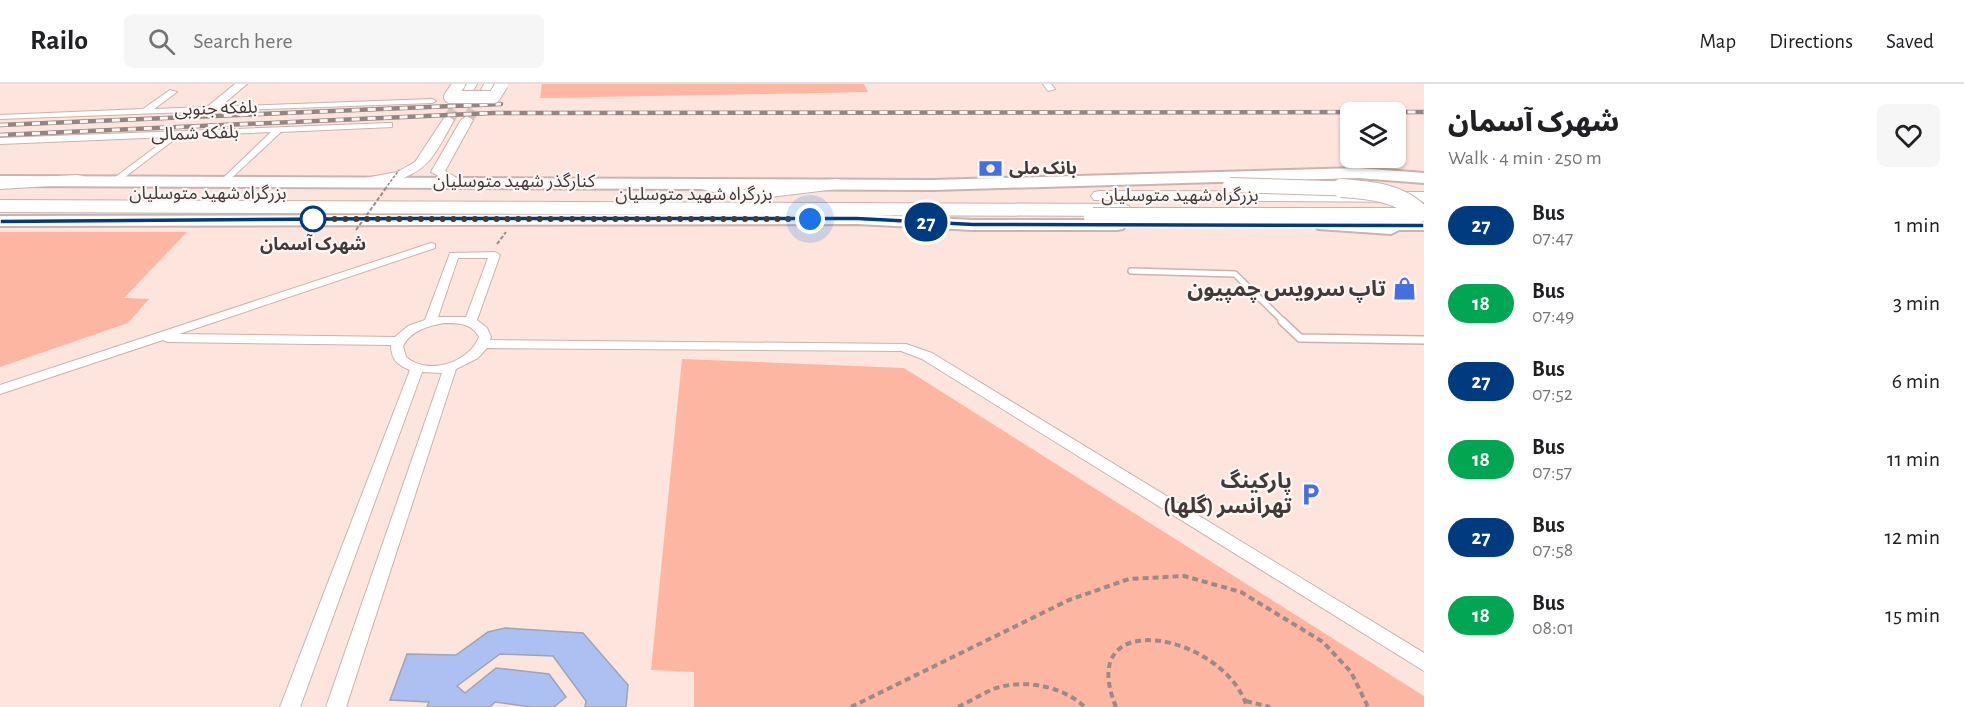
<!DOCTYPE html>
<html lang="en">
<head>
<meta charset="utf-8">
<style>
	:root { --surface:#fff; --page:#f6f6f6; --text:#202124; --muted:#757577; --line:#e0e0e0 }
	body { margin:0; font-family:"Alegreya Sans","Noto Sans Arabic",sans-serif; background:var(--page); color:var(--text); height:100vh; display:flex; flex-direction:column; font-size:22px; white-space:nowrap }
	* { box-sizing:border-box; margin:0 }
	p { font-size:20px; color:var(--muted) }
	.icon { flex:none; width:33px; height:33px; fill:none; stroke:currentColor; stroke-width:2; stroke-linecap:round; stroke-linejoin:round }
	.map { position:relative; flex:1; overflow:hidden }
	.side { display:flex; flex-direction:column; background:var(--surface); width:540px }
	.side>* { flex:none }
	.badge { padding:0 12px; border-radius:20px; font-size:21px; line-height:39px }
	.buttons { position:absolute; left:1340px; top:18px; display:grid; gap:12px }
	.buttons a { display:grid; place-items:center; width:66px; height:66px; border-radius:9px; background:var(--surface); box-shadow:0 2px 4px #0004; font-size:30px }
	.you { position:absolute; width:30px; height:30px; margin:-15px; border:4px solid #fff; border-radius:50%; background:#1a73e8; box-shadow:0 0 0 9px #1a73e833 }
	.map>.badge { position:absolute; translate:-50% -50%; box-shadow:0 0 0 3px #fff }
	.round { display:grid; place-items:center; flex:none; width:63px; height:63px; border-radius:9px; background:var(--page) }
	.overview { display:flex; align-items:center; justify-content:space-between; height:102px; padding:0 24px }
	h1 { font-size:28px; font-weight:800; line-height:45px }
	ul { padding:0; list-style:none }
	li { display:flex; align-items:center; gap:18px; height:78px; padding:0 24px }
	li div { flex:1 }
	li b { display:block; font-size:22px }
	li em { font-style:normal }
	li .badge { min-width:66px; font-weight:700; text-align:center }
	header { display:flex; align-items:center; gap:36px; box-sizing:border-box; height:84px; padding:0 30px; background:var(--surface); border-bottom:2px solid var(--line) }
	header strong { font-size:28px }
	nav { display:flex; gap:33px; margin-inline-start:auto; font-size:21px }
	.search { width:420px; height:54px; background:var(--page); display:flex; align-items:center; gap:15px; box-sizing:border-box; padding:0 21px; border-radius:9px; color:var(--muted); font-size:22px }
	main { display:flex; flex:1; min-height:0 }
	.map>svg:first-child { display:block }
	.green { fill:#fdb6a1 }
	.building { fill:#acc1f2; stroke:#9ca4b6; stroke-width:1.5 }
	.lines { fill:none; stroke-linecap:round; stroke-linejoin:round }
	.secondary-tunnel { stroke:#d8c3bd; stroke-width:12; stroke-dasharray:12 6; stroke-linecap:butt }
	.lane-far1-casing { stroke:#cab3ad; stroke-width:8 }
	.lane-casing { stroke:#cab3ad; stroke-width:10 }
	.street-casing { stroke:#cab3ad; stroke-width:2 }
	.secondary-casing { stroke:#cab3ad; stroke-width:2 }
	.primary-casing { stroke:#cab3ad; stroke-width:4 }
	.highway-casing { stroke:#cab3ad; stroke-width:2 }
	.path-far1 { stroke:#9b8a86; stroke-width:2; stroke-dasharray:4 2; stroke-linecap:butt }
	.path { stroke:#9b8a86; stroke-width:4; stroke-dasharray:6 4; stroke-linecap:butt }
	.lane-far1 { stroke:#fff; stroke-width:5 }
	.lane { stroke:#fff; stroke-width:7 }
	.street { fill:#fff; fill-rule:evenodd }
	.secondary { fill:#fff; fill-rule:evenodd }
	.primary { fill:#fff; fill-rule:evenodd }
	.highway { fill:#fff; fill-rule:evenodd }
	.rail-casing { stroke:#948580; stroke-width:4.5 }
	.rail { stroke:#fcf7f5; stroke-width:3; stroke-dasharray:8; stroke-linecap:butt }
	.secondary-bridge-casing { stroke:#cab3ad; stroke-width:14; stroke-linecap:butt }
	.primary-bridge-far1-casing { stroke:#cab3ad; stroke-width:16; stroke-linecap:butt }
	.primary-bridge-casing { stroke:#cab3ad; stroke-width:20; stroke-linecap:butt }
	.path-bridge-far1 { stroke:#9b8a86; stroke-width:1.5; stroke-dasharray:3 1.5; stroke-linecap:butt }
	.path-bridge { stroke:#9b8a86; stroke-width:2; stroke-dasharray:4 2; stroke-linecap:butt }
	.secondary-bridge { stroke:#fff; stroke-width:12 }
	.primary-bridge-far1 { stroke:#fff; stroke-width:14 }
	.primary-bridge { stroke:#fff; stroke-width:18 }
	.line { fill:#003b80; stroke:#fff; stroke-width:1.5 }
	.walk { stroke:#433a37; stroke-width:6; stroke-dasharray:0 10.8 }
	.stop-dot { fill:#fff; stroke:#003b80; stroke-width:3 }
	.labels { text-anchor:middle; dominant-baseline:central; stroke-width:4.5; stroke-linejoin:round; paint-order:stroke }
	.far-street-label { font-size:18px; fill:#433a37; stroke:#fcf7f5 }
	.far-poi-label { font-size:18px; font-weight:bold; fill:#433a37; stroke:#fcf7f5; text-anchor:start }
	.far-stop-label { font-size:18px; font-weight:bold; fill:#433a37; stroke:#fcf7f5 }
	.poi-label { font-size:22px; font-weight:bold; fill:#433a37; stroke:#fcf7f5; text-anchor:end }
</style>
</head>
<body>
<header>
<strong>Railo</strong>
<div class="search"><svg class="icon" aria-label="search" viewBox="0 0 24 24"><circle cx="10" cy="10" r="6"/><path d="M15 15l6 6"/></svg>Search here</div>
<nav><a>Map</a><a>Directions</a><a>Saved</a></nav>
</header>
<main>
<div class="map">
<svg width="1424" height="623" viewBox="0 0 1424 623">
	<rect width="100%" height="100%" fill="#fde5de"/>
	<g class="green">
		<polygon points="542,0 864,0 868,8 540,14"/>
		<polygon points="0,148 187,148 124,214 149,215 128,239 0,283"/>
		<polygon points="682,275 904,284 1424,612 1424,623 694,623 694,588 651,586"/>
	</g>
	<polygon class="building" points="505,544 583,549 628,601 626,623 585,623 586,617 553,572 500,570 457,602 465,609 496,584 549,590 566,613 554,623 531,623 495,618 490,623 427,623 429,618 390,616 407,570 456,571 488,548"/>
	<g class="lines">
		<g class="secondary-tunnel">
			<polyline points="448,36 467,8"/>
			<polyline points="467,36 485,8"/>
		</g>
		<defs>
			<polyline id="lane-far1" points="1131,187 1235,190 1284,238"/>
			<polyline id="lane" points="1282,237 1300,254 1424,256"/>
			<g id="street">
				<polygon points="1043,0 1051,0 1055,5 1048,7"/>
				<polygon points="170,6 177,8 154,25 432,15 436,17 432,19 0,35 0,31 143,25"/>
				<polygon points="389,39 392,39 392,43 281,48 225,100 222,99 222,95 271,48 179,52 117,99 112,96 114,94 169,53 0,60 0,54"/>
				<path d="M431,159L435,160V164L179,250L395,253L408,242L425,236L450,169L495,168L500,171L477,236L487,244L491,253L490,256L906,260L932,269L1424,569V587L922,275L901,267L487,264L478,274L456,285L346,623H326L442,289L422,288L300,623H280L410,286C397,281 391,275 391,261L168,258L163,256L0,310V301ZM458,174H488L466,233H438ZM444,239C458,239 472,239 479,253C469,279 428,292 406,273L403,262C411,247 427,242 444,239Z"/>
			</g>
			<g id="secondary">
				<polygon points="235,0 247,0 215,27 207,27 207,23"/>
				<polygon points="467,0 477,0 471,10 467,11 462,8"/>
				<polygon points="484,0 494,0 489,10 485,11 480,8"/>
				<path d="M448,32L454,36C437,66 430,88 393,97C385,99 374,102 365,100L363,97L365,94L397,88L415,78L444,34Z"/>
				<polygon points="467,32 473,36 445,87 464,98 457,102 431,88 461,36"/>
			</g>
			<g id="primary">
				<polygon points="1358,84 1424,89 1424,99 1358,94 933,106 0,102 0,92 933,96"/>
				<polygon points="857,130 973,136 1117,136 1123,137 1125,141 1123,145 1117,146 973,146 857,140 0,142 0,132"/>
				<polygon points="1324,136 1371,139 1378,136 1424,136 1424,146 1399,146 1391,150 1318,145 1316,141 1318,137"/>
			</g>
			<g id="highway">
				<polygon points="77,91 83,92 86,96 83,100 0,105 0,95"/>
				<polygon points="703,95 746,106 836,95 842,96 845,100 842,104 836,105 746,116 697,104 694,100 697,96"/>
				<polygon points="1100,107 1424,108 1424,118 1094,116 1091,112 1094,108"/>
				<polygon points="0,116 1122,120 1129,122 1131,126 1129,130 1122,132 0,128"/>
			</g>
		</defs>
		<use href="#lane-far1" class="lane-far1-casing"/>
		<use href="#lane" class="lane-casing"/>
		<use href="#street" class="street-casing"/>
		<use href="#secondary" class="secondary-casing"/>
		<use href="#primary" class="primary-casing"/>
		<use href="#highway" class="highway-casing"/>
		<polyline class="path-far1" points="497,160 506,148"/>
		<g class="path">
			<polyline points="1246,617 1270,623"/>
			<polyline points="851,623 1069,516 1129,495 1184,492 1241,508 1323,558 1351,588 1368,623"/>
			<path d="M958,623C971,617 983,609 996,604C1026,595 1062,602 1085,623"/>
			<path d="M1116,623C1073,519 1225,550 1247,623"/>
		</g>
		<use href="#lane-far1" class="lane-far1"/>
		<use href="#lane" class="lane"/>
		<use href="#street" class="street"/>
		<use href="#secondary" class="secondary"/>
		<use href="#primary" class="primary"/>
		<use href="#highway" class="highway"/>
		<defs>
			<g id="rail">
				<polyline points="0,41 501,20"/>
				<polyline points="0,51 493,29 1424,28"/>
			</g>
		</defs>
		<use href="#rail" class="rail-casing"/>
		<use href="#rail" class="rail"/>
		<defs>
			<polyline id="secondary-bridge" points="459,0 450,13 494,13 502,0"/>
			<polyline id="primary-bridge-far1" points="1230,101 1358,105"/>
			<path id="primary-bridge" d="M1093,133H1403L1420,129C1399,108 1369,106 1341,104"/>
		</defs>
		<use href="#secondary-bridge" class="secondary-bridge-casing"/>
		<use href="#primary-bridge-far1" class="primary-bridge-far1-casing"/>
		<use href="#primary-bridge" class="primary-bridge-casing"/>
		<polyline class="path-bridge-far1" points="385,105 399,86"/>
		<polyline class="path-bridge" points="356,146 386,104"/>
		<use href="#secondary-bridge" class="secondary-bridge"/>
		<use href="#primary-bridge-far1" class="primary-bridge-far1"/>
		<use href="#primary-bridge" class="primary-bridge"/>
	</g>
	<polygon class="line" points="404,132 857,132 973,138 1424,139 1424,144 973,143 857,137 404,137 0,140 0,135"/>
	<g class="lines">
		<polyline class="walk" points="313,135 810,135"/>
	</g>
	<defs>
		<symbol id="bank-bare" viewBox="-9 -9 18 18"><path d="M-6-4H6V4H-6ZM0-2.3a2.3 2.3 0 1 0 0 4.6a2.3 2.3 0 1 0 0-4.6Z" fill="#456ee0" stroke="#fcf7f5" stroke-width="2.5" paint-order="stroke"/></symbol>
		<symbol id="shop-bare" viewBox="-9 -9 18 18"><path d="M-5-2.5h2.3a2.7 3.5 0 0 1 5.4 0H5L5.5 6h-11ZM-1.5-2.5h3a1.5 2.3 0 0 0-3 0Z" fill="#456ee0" stroke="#fcf7f5" stroke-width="2.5" paint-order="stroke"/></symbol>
		<symbol id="parking-bare" viewBox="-9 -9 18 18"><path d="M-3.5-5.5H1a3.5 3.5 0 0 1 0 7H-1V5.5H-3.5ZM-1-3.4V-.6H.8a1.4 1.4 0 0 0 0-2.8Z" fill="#456ee0" stroke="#fcf7f5" stroke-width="2.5" paint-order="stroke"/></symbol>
	</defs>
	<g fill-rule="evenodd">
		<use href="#bank-bare" x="974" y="68" width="33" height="33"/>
		<use href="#shop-bare" x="1388" y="188" width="33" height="33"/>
		<use href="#parking-bare" x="1294" y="394" width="33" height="33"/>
	</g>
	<circle class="stop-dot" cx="313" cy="135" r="12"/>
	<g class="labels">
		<g class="far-street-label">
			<text transform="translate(216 25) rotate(-2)">بلفکه جنوبی</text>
			<text transform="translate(195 50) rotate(-2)">بلفکه شمالی</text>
			<text x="514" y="98">کنارگذر شهید متوسلیان</text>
			<text x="208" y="110">بزرگراه شهید متوسلیان</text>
			<text x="694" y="111">بزرگراه شهید متوسلیان</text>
			<text x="1180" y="112">بزرگراه شهید متوسلیان</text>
		</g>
		<g class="far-poi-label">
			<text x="1009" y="85">بانک ملی</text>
		</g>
		<g class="far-stop-label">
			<text x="313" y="161">شهرک آسمان</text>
		</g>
		<g class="poi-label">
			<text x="1386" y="205">تاپ سرویس چمپیون</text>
			<text x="1292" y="397">پارکینگ<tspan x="1292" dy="25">تهرانسر (گلها)</tspan></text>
		</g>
	</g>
</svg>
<div class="buttons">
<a><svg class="icon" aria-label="layers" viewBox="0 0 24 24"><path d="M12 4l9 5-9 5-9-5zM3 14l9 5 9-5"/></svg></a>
</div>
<div class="you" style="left:810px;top:135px"></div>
<b class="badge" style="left:926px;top:138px;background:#003b80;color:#fff">27</b>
</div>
<section class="side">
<div class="overview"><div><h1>شهرک آسمان</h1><p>Walk · 4 min · 250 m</p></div><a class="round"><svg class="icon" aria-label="heart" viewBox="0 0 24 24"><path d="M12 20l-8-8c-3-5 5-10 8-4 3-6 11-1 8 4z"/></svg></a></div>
<ul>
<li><span class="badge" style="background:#003b80;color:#fff">27</span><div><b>Bus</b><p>07:47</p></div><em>1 min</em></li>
<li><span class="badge" style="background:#00a651;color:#fff">18</span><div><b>Bus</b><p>07:49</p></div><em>3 min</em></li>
<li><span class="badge" style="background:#003b80;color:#fff">27</span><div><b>Bus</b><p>07:52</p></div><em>6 min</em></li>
<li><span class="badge" style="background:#00a651;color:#fff">18</span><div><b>Bus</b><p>07:57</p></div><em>11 min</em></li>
<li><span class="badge" style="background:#003b80;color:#fff">27</span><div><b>Bus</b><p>07:58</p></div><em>12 min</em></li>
<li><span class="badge" style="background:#00a651;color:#fff">18</span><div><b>Bus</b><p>08:01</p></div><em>15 min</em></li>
</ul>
</section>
</main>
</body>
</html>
